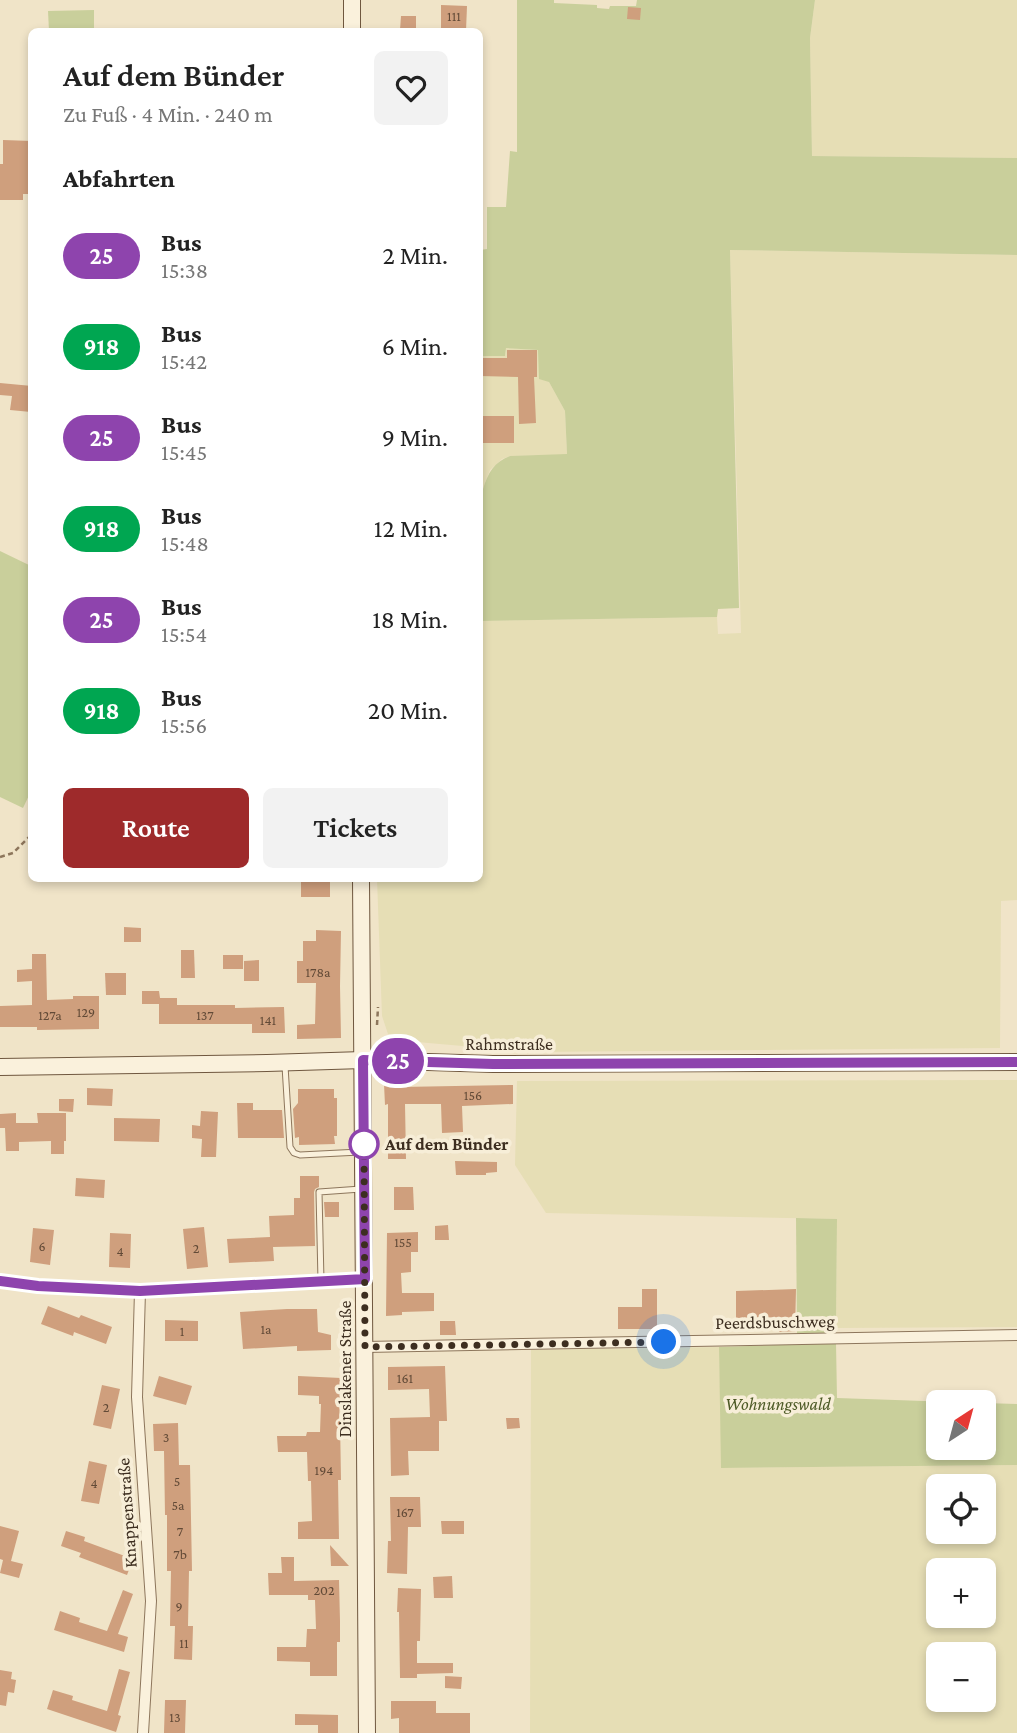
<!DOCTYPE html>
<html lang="de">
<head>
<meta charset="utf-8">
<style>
	:root { --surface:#fff; --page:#f2f2f2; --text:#222; --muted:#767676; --accent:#9e2a2b }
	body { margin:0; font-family:"Crimson Pro",serif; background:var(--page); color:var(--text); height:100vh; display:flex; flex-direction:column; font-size:26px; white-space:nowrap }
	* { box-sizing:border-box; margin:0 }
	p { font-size:23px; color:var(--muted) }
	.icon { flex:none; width:38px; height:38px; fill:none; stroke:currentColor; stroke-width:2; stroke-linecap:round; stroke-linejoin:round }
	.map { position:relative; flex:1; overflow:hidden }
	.side { position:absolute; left:28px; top:28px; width:455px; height:854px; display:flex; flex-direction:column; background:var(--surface); border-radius:10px; box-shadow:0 4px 10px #0003 }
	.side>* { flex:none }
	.badge { padding:0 14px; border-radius:23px; font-size:24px; line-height:46px }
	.needle { width:46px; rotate:36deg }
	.controls { position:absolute; left:926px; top:1390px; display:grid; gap:14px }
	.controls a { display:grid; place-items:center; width:70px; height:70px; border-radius:10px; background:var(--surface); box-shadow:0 4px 10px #0003; font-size:35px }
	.you { position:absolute; width:35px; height:35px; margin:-18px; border:5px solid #fff; border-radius:50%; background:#1a73e8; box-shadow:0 0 0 10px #1a73e833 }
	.map>.badge { position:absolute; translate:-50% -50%; box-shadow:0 0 0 4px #fff }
	h2 { padding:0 35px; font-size:26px; line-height:63px }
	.round { display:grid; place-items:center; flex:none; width:74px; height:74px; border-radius:10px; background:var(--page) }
	.head { display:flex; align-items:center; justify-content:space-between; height:119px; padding:0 35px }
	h1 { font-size:33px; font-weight:600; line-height:52px }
	.cta { display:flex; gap:14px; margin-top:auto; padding:14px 35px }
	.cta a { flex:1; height:80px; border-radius:10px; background:var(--accent); color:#fff; font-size:28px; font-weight:600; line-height:80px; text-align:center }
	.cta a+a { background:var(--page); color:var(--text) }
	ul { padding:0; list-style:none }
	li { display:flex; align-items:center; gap:21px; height:91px; padding:0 35px }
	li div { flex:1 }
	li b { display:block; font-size:26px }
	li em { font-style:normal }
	li .badge { min-width:77px; font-weight:700; text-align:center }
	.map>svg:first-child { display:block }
	.farmland { fill:#e6deb5; fill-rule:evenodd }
	.green { fill:#c9cf9b }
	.building { fill:#cf9f7d }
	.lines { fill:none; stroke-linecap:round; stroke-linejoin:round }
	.service-casing { stroke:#8d765c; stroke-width:7 }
	.minor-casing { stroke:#8d765c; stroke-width:12 }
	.secondary-casing { stroke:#6f573f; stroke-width:18 }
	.path { stroke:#8d765c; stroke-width:2.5; stroke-dasharray:5 3.5; stroke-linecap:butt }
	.service { stroke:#faf1dc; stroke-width:5 }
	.minor { stroke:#faf1dc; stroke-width:10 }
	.secondary { stroke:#faf1dc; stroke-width:16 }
	.line-casing { stroke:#fff; stroke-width:16 }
	.line { stroke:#8e44ad; stroke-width:10 }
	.walk { stroke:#3d2e20; stroke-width:7; stroke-dasharray:0 12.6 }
	.stop-dot { fill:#fff; stroke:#8e44ad; stroke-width:3.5 }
	.labels { text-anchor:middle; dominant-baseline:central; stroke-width:7; stroke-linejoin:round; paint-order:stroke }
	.number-label { font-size:14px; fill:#624a37 }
	.street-label { font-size:18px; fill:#3d2e20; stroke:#f7eed8 }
	.stop-label { font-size:18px; font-weight:bold; fill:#3d2e20; stroke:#f7eed8; text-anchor:start }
	.park-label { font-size:18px; font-style:italic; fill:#4d5a26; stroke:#f7eed8 }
</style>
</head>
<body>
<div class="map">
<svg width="1017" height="1733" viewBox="0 0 1017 1733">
	<rect width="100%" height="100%" fill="#f0e4c8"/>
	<g class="farmland">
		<polygon points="815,0 1017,0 1017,158 812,156 810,38"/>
		<polygon points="730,250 1017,255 1017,900 1001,901 1000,1048 530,1052 406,1041 388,1034 382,1016 377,879 480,878 480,621 717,617 718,634 741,633"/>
		<polygon points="506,348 539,350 549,382 565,411 567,455 510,456 502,459 490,470 483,489 480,490 480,356 505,356"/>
		<polygon points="1017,1080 1017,1327 836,1328 837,1219 546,1213 515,1165 517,1081"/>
		<path d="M719,1347L722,1468L1017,1465V1733H530L531,1350ZM938,1486H984V1531H938ZM938,1570H984V1615H938ZM938,1654H984V1699H938Z"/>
	</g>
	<g class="green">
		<path d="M517,0H554V3L597,5V8L609,9L610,6H636L637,0H815L810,38L812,156L1017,158V255L730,250L739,608L718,609L717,617L480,621V490L483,489C488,473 494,462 510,456L567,454L565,411L549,382L539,379L538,350L506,348L505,356H480V250L487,249V207H506L510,151L517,152Z"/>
		<polygon points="94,10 94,31 49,31 48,11"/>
		<polygon points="0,551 31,566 32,789 23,808 0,797"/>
		<polygon points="796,1218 837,1219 836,1328 830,1334 797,1334"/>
		<polygon points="836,1343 837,1398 953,1402 938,1402 938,1447 984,1447 984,1403 1017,1404 1017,1465 721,1468 719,1347"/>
	</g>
	<g class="building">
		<polygon points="441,5 467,6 466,31 441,30"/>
		<polygon points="628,7 641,8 640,20 627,19"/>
		<polygon points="401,16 416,16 416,30 400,30"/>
		<polygon points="3,140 32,141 32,174 29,174 29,194 23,194 23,200 0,200 0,164 3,164"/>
		<polygon points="507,350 537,350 537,377 534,377 536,423 519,424 518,377 480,376 480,358 507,358"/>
		<polygon points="0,383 32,386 31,412 10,410 12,396 0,395"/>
		<rect x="480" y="416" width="34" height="27"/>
		<polygon points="301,878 330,879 330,897 301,897"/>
		<polygon points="124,927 141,928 141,942 124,942"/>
		<polygon points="316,930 341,931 340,986 341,1038 297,1039 297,1025 315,1024 316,983 297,983 297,961 303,961 303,941 316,941"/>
		<polygon points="181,950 194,950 195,978 181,978"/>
		<polygon points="32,954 46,954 47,1000 73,999 73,996 99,996 99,1029 37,1030 37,1027 0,1027 0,1006 32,1005 32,981 17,982 17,970 32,969"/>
		<rect x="223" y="955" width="20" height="14"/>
		<polygon points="259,960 259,981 244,981 244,961"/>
		<polygon points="105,973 126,973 126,995 106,995"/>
		<polygon points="142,991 159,991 160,998 177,998 177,1005 235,1005 235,1008 284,1007 285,1033 252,1033 252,1024 159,1024 159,1004 142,1004"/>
		<polygon points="384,1084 401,1084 401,1087 513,1085 513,1104 462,1106 463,1132 442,1133 441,1104 405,1104 406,1159 388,1159 388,1104 385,1105"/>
		<polygon points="87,1088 113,1089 112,1106 87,1105"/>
		<polygon points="298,1089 334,1089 334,1098 337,1098 337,1136 334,1136 335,1144 299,1145 299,1137 295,1138 293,1109 298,1103"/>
		<polygon points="59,1099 74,1099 73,1112 59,1111"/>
		<polygon points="237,1103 253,1103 253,1110 282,1110 284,1138 238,1138"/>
		<polygon points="201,1111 218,1112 216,1157 201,1157 202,1139 192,1138 192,1125 200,1126"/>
		<polygon points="16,1113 16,1123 38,1123 37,1113 66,1113 66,1141 64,1141 64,1154 51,1154 51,1141 19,1142 19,1151 6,1151 5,1128 0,1128 0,1114"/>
		<polygon points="114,1118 160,1119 159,1142 114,1141"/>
		<polygon points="455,1161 497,1162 497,1172 486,1173 486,1175 456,1175"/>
		<polygon points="300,1176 319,1176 319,1187 315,1189 314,1192 315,1246 273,1247 274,1261 229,1263 227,1239 270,1237 269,1216 294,1215 294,1198 300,1198"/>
		<polygon points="76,1178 105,1180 104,1198 75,1196"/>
		<polygon points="394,1187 413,1187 414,1210 394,1210"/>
		<polygon points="324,1202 339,1202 339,1217 325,1217"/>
		<polygon points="448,1225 449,1240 435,1240 435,1226"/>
		<polygon points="204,1227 208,1267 187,1269 183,1229"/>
		<polygon points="33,1228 54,1230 50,1265 30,1262"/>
		<polygon points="418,1232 418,1252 411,1252 411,1272 401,1273 402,1293 434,1293 434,1311 402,1312 402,1315 386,1316 387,1233"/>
		<polygon points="110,1233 131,1234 130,1268 109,1267"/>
		<polygon points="642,1289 657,1289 657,1329 618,1329 618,1307 642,1307"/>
		<polygon points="796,1289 795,1331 779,1332 779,1319 736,1319 736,1291"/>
		<polygon points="48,1306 79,1318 81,1315 112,1327 106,1344 74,1332 73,1336 41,1324"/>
		<polygon points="287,1309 317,1309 318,1332 331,1335 331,1350 297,1351 297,1346 243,1349 240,1312"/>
		<polygon points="165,1320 198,1321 198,1341 165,1341"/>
		<polygon points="440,1321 455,1321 456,1335 440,1335"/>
		<polygon points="445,1366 447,1421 439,1421 439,1451 408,1451 409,1475 391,1476 390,1418 430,1417 429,1389 388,1390 388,1367"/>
		<polygon points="159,1376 192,1386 186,1405 153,1396"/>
		<polygon points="298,1376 341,1378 339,1421 340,1421 341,1480 338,1480 339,1539 298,1539 298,1522 312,1521 311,1481 308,1481 307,1452 278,1452 277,1436 306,1436 307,1432 320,1432 321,1404 319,1404 319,1396 298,1395"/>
		<polygon points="102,1385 120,1389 111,1429 93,1425"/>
		<polygon points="506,1418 519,1418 520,1428 507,1429"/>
		<polygon points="178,1423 179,1465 190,1465 192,1571 189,1571 188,1626 193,1626 192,1660 174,1659 175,1626 170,1626 171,1571 167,1571 167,1515 165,1515 164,1451 154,1451 153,1424"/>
		<polygon points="89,1461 107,1465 99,1504 81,1501"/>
		<polygon points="390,1497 420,1497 421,1527 408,1527 407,1574 387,1573 388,1541 391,1541"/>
		<polygon points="441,1521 464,1521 464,1534 442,1534"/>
		<polygon points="0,1526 19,1531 11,1561 23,1564 19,1578 0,1573 3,1560 0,1559"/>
		<polygon points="66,1531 85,1537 84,1541 133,1559 127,1575 79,1557 81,1553 61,1546"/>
		<polygon points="330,1545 349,1566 331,1566"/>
		<polygon points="281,1557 294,1557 294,1581 339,1580 340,1621 340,1642 337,1642 337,1676 310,1676 310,1662 277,1661 277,1647 306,1647 307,1629 316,1629 315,1600 308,1600 308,1595 269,1595 268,1573 282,1573"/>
		<polygon points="452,1576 453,1598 434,1598 433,1577"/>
		<polygon points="398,1588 421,1589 420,1641 417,1641 417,1663 453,1663 453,1673 417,1674 417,1678 400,1678 399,1612 397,1612"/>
		<polygon points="123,1590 133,1594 118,1634 128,1637 124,1652 54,1630 60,1611 80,1618 79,1622 107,1631"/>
		<polygon points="119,1669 130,1672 118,1715 121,1716 116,1732 47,1709 53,1690 73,1696 72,1700 107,1711"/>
		<polygon points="0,1670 12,1672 11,1679 16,1680 14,1693 8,1692 6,1706 0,1705"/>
		<polygon points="445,1676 462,1677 461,1689 445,1688"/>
		<polygon points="165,1700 186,1700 185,1733 164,1733"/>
		<polygon points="391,1701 436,1701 436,1713 470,1713 470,1733 399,1733 399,1718 391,1719"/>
		<polygon points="295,1714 338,1715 338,1733 318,1733 318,1725 295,1725"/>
	</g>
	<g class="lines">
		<defs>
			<g id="service">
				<polyline points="285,1066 290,1147 294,1153 300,1155 360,1152"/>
				<polyline points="321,1281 319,1192 361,1189"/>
			</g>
			<g id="minor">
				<polyline points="0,1281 38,1285 140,1291 365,1279"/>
				<polyline points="140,1291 137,1397 151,1601 143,1733"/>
				<polyline points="365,1347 1017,1335"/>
			</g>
			<g id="secondary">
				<polyline points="352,0 352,32"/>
				<polyline points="361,878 367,1733"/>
				<polyline points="0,1067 267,1063 363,1060 493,1064 1017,1062"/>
			</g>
		</defs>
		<use href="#service" class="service-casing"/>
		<use href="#minor" class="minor-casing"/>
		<use href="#secondary" class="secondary-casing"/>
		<g class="path">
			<polyline points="0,857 13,853 32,834"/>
			<polyline points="377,1025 378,1007"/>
		</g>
		<use href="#service" class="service"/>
		<use href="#minor" class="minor"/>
		<use href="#secondary" class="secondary"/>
	</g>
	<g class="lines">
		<defs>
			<polyline id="line" points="0,1281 38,1286 140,1291 365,1279 363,1060 493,1064 1017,1062"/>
		</defs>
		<use href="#line" class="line-casing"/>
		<use href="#line" class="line"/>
		<polyline class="walk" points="364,1144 365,1347 664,1342"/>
	</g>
	<circle class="stop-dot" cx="364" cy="1144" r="14"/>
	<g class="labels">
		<g class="number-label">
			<text x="454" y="16">111</text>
			<text x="318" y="972">178a</text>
			<text x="86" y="1012">129</text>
			<text x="50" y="1015">127a</text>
			<text x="205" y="1015">137</text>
			<text x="268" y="1020">141</text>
			<text x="473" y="1095">156</text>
			<text x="403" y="1242">155</text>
			<text x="42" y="1246">6</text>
			<text x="196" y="1248">2</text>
			<text x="120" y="1251">4</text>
			<text x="266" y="1329">1a</text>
			<text x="182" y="1331">1</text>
			<text x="405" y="1378">161</text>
			<text x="106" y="1407">2</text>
			<text x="166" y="1437">3</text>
			<text x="324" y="1470">194</text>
			<text x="177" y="1481">5</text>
			<text x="94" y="1483">4</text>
			<text x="178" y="1505">5a</text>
			<text x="405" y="1512">167</text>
			<text x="180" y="1531">7</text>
			<text x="180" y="1554">7b</text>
			<text x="324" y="1590">202</text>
			<text x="179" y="1606">9</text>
			<text x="184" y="1643">11</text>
			<text x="175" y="1717">13</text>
		</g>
		<g class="street-label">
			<text x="509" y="1044">Rahmstraße</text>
			<text transform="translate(775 1322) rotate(-1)">Peerdsbuschweg</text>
			<text transform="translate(345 1369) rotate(-90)">Dinslakener Straße</text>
			<text transform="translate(127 1513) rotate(-94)">Knappenstraße</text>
		</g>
		<g class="stop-label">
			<text x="385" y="1144">Auf dem Bünder</text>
		</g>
		<g class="park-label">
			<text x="778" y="1404">Wohnungswald</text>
		</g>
	</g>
</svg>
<div class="controls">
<a><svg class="needle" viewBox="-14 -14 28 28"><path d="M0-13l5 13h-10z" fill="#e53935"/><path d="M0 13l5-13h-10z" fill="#767676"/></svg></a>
<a><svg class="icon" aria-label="locate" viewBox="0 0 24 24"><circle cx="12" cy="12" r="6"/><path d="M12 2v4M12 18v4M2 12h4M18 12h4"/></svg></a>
<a>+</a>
<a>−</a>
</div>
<div class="you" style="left:664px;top:1342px"></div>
<b class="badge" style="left:398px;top:1061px;background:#8e44ad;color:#fff">25</b>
<section class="side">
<div class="head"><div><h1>Auf dem Bünder</h1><p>Zu Fuß · 4 Min. · 240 m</p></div><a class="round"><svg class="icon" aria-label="heart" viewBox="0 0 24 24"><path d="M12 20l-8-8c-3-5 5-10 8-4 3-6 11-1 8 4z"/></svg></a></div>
<h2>Abfahrten</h2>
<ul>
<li><span class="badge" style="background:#8e44ad;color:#fff">25</span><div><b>Bus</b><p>15:38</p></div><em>2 Min.</em></li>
<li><span class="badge" style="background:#00a651;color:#fff">918</span><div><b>Bus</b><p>15:42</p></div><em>6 Min.</em></li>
<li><span class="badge" style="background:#8e44ad;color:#fff">25</span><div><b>Bus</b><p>15:45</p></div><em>9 Min.</em></li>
<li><span class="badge" style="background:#00a651;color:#fff">918</span><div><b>Bus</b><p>15:48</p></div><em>12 Min.</em></li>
<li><span class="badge" style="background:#8e44ad;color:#fff">25</span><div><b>Bus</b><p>15:54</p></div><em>18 Min.</em></li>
<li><span class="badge" style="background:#00a651;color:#fff">918</span><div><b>Bus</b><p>15:56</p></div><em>20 Min.</em></li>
</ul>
<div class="cta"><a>Route</a><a>Tickets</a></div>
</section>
</div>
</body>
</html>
